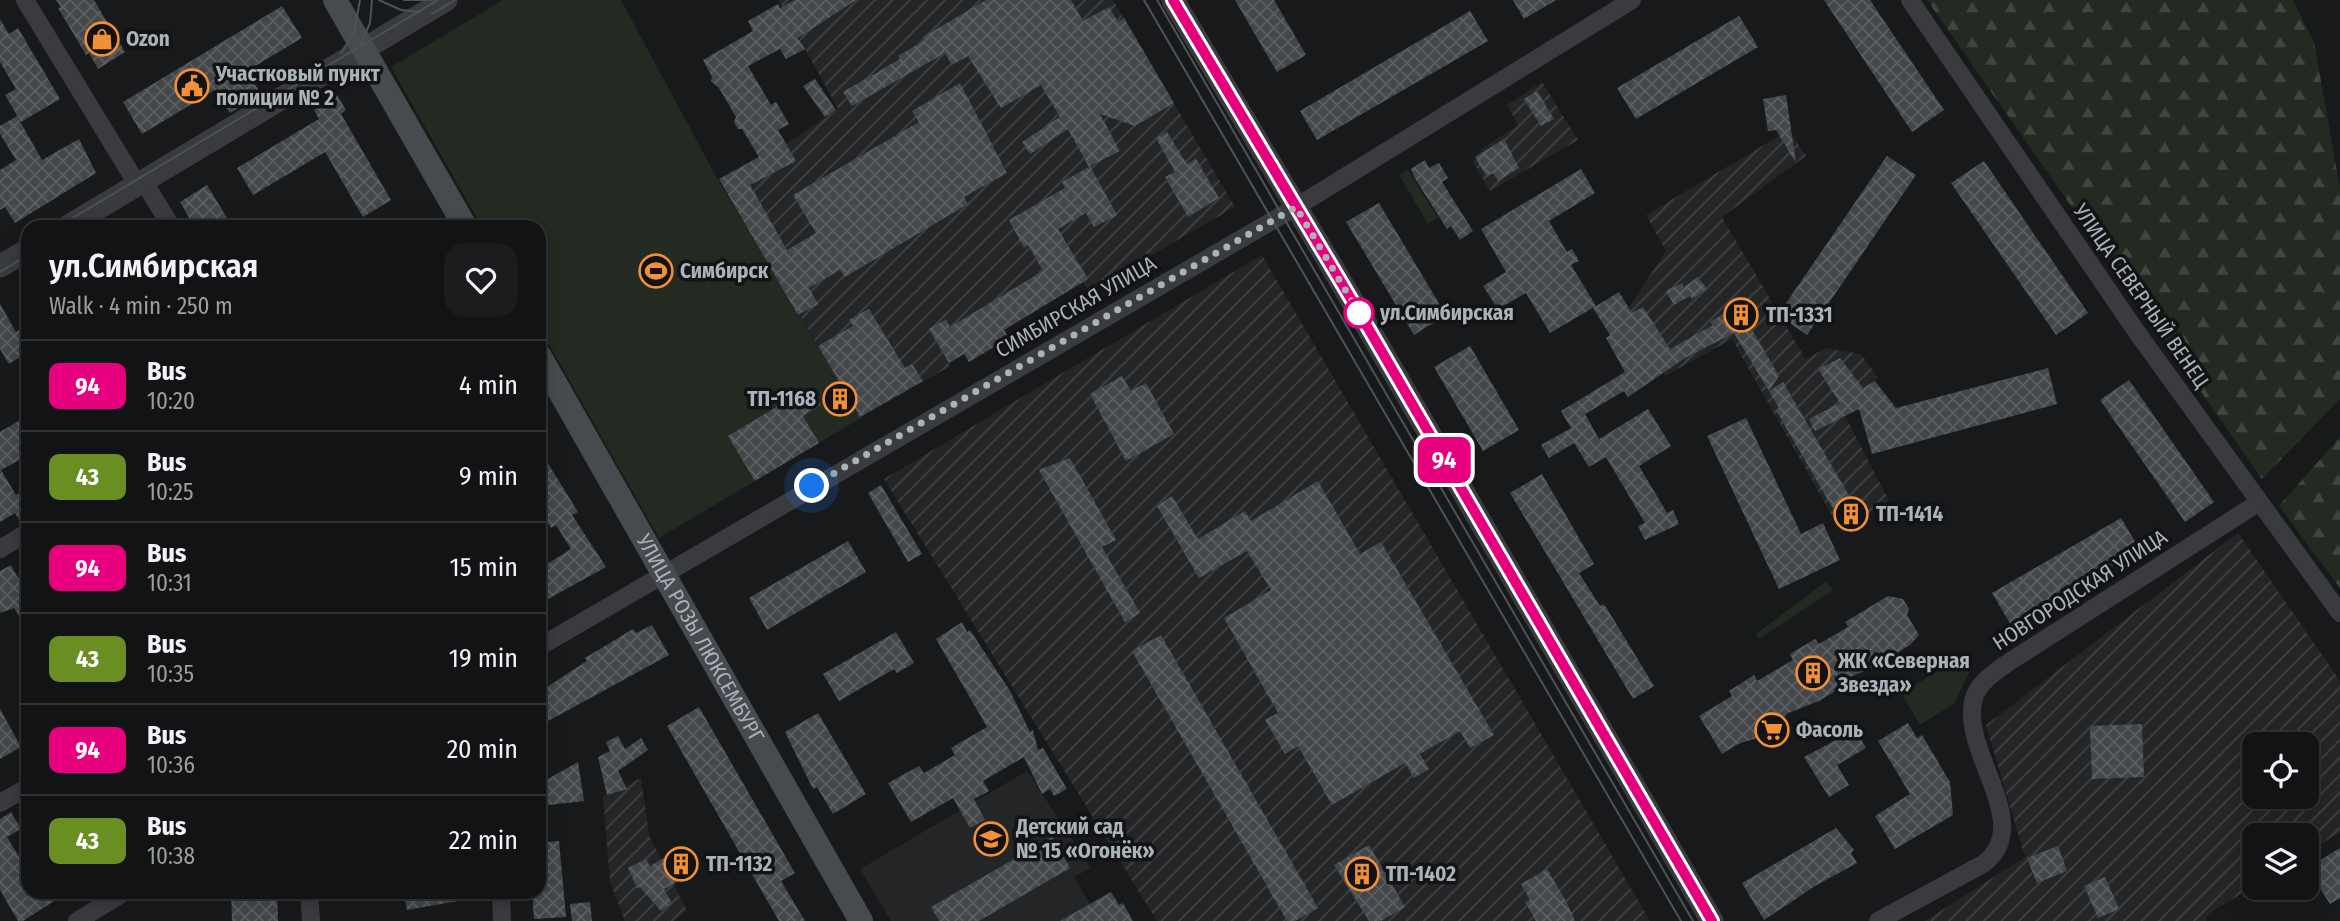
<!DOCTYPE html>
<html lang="en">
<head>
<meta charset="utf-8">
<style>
	:root { --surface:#121314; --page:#1b1c1d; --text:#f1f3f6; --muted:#9c9ea0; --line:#313234 }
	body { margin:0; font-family:"Fira Sans Condensed",sans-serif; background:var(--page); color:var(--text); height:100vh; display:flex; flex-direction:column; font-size:26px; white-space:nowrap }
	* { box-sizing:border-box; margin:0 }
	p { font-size:23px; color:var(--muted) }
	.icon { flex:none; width:38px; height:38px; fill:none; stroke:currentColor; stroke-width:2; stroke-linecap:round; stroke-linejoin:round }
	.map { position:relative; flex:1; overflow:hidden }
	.panel { position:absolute; left:21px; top:220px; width:525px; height:679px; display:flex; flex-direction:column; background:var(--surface); border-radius:21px; box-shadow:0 4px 18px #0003,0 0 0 2px var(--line) }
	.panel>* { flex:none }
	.badge { padding:0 14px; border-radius:10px; font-size:24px; line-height:46px }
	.fabs { position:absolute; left:2242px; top:732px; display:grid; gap:14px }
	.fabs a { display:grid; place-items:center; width:77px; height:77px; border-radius:14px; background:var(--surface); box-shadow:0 4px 18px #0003,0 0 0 2px var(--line); font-size:35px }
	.you { position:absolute; width:35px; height:35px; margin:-18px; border:5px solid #fff; border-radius:50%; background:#1a73e8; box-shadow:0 0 0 10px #1a73e833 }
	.map>.badge { position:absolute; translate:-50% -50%; box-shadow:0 0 0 4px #fff }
	.round { display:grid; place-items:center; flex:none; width:74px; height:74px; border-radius:21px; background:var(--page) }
	.head { display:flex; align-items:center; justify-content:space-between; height:119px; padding:0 28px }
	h1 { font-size:33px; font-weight:600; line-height:52px }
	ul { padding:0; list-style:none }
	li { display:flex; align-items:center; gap:21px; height:91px; padding:0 28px; border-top:2px solid var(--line) }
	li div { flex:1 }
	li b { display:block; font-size:26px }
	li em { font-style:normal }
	li .badge { min-width:77px; font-weight:700; text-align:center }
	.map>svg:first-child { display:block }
	.built { fill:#242527 }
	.industrial { fill:url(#industrial-furrows); fill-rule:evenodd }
	.forest { fill:url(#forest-firs) }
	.green { fill:#222a22 }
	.building { fill:url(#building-cross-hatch) }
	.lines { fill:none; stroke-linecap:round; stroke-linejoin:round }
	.minor { stroke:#393b3f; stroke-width:18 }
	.tertiary { stroke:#393b3f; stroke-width:23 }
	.secondary { stroke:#474b4f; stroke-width:24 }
	.tram { stroke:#4e5256; stroke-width:2 }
	.line-casing { stroke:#fff; stroke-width:16 }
	.line { stroke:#e6007e; stroke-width:10 }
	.walk { stroke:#aab2ba; stroke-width:7; stroke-dasharray:0 12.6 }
	.stop-dot { fill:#fff; stroke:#e6007e; stroke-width:3.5 }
	.labels { text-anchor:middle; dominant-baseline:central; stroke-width:7; stroke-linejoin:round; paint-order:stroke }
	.poi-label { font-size:21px; font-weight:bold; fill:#aab2ba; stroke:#131315; text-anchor:start }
	.street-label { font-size:21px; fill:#aab2ba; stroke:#131315 }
	.stop-label { font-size:21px; font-weight:bold; fill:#aab2ba; stroke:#131315; text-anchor:start }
</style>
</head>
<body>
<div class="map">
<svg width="2340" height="921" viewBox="0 0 2340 921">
	<defs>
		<pattern id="industrial-furrows" width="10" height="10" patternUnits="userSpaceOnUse" patternTransform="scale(1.75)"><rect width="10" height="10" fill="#242527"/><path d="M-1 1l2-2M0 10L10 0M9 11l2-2" fill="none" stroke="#414244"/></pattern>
		<pattern id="forest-firs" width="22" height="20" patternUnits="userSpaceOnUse" patternTransform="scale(1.75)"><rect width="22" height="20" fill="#222a22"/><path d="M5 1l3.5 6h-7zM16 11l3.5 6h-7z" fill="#3f4640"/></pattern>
		<pattern id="building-cross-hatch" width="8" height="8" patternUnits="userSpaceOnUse" patternTransform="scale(1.75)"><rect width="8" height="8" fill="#44474a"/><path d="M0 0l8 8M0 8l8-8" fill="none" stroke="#5c5f62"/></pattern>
	</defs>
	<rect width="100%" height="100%" fill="#18191a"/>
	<polygon class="built" points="1027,771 1091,868 1074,877 1100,921 891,921 860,869"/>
	<g class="industrial">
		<polygon points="778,0 1113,0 1235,207 1089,291 1083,282 949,363 949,367 860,417 719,179 786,144 838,109"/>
		<polygon points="1542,82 1578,140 1490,191 1473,162 1483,148 1518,125 1507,105"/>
		<polygon points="1789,130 1806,156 1722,217 1806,360 1825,348 1861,354 1878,378 1840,406 1889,501 1840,530 1732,339 1665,376 1628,309 1666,251 1646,215"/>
		<polygon points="1262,255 1650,921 1157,921 884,479"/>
		<path d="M2238,533L2340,681V832L2307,853L2306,835H2254V886L2208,914L2206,921H1925L2025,857L1986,725ZM2254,744H2306V796H2254Z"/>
		<polygon points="641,778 649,835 687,911 674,921 625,921 610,882 603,797"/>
	</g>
	<g class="forest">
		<polygon points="1927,0 2293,0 2314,42 2340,188 2340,399 2262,479"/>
		<polygon points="2340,437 2340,588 2279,506"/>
	</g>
	<g class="green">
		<polygon points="503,0 621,0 717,178 861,418 659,538 539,327 539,228 482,227 391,67"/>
		<polygon points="1408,170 1438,218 1428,224 1399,175"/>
		<polygon points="1827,581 1833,590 1759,639 1756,634"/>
		<polygon points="1962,657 1970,670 1955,703 1920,725 1901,693"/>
	</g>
	<g class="building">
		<polygon points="56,0 94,0 125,52 98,69 89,53 86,55 58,8 61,7"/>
		<polygon points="795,0 856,0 798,38 805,49 786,59 780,49 748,66 771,105 776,102 789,124 778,130 796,161 750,185 787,250 816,233 793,195 919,122 912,111 960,83 1007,173 964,197 968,204 845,277 840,270 809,288 818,304 798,315 719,179 759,157 742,129 738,129 734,122 736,117 719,88 711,81 712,77 703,60 753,31 748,21 778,4 780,8"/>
		<polygon points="986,0 1071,0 1083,21 1109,7 1118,22 1124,18 1174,103 1135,126 1100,114 1120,151 1090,166 1117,215 1094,227 1086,213 1058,229 1088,279 1004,330 1009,338 969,362 964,354 949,363 929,329 946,319 950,327 1043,271 1028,245 1024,248 1009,220 1065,188 1062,182 1089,167 1068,129 1030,154 1022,142 1060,117 1041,85 1001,108 968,56 952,65 945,53 852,106 843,92 900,59 898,56 925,40 923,37"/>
		<polygon points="1235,0 1274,0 1306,55 1277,72"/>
		<polygon points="1513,0 1556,0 1524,19"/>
		<polygon points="1824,0 1870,0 1944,110 1912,132"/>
		<polygon points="282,6 302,38 247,71 261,94 230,113 215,90 142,134 123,102"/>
		<polygon points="1470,11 1488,41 1317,140 1300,111"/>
		<polygon points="1739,16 1758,47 1636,119 1617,88"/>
		<polygon points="0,19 9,34 18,28 60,99 21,122 5,95 16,89 0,62"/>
		<polygon points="815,79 836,110 825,117 803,86"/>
		<polygon points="1537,91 1554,119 1541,126 1524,99"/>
		<polygon points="337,95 346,110 341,114 391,200 363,217 325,152 253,195 237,168 319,119 314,110"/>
		<polygon points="1786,95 1796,163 1776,130 1768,131 1763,99"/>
		<polygon points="17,116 42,160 79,139 96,173 15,223 5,207 0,210 0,170 16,160 0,134 0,126"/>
		<polygon points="1167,132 1187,164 1196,159 1219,198 1188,217 1165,177 1175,172 1156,138"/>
		<polygon points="1504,139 1519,168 1498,181 1493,173 1487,177 1475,157"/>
		<polygon points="1887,156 1916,175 1807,335 1778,315"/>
		<polygon points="1425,160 1429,168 1439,163 1448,178 1442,182 1473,231 1460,240 1451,226 1447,229 1414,177 1411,169"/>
		<polygon points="1984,161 2088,313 2056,335 1951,183"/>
		<polygon points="1581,169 1595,193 1549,221 1567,252 1572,249 1579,261 1571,265 1596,306 1550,333 1526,293 1498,309 1483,286 1506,272 1481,229"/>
		<polygon points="207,185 233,228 195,228 180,202"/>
		<polygon points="1379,203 1446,315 1414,335 1346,222"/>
		<polygon points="1698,277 1707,289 1692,299 1684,287 1690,296 1674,305 1666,291 1682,283 1684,287"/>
		<polygon points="1619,292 1632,313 1643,307 1670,349 1713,325 1710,322 1743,301 1754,320 1748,323 1779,376 1769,391 1734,333 1685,358 1628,397 1624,391 1585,414 1599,439 1648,409 1671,446 1639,466 1667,513 1673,510 1679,524 1645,540 1638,526 1645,523 1606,457 1589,467 1574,443 1549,458 1541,445 1571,428 1561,411 1625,372 1606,338 1610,335 1593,308"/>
		<polygon points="0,304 16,332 28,324 28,352 9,364 0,349"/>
		<polygon points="869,309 905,368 912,364 923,381 860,417 851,401 836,409 829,397 843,388 818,346 853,326 849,320"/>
		<polygon points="1470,346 1519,430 1483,451 1434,367"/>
		<polygon points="1840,358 1863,388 1875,381 1896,408 2048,368 2057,404 1872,454 1859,409 1815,431 1809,419 1840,403 1818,369"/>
		<polygon points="1122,376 1131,391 1146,383 1174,434 1126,461 1090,394"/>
		<polygon points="2129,380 2214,502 2185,522 2100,400"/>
		<polygon points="1783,382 1861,516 1843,526 1776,410 1779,408 1769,391"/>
		<polygon points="810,387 821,405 803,416 819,443 755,481 728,436"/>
		<polygon points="1746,418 1801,534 1823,523 1840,560 1779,589 1707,436"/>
		<polygon points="22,419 28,429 28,460 21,459 1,470 16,495 28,489 28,521 21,523 15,513 0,522 0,432"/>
		<polygon points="539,449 578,512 572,515 606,567 539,604 539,569 571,549 556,525 551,528 539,508"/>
		<polygon points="1070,458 1116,540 1102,547 1140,613 1125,622 1039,470"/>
		<polygon points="1542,474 1594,564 1579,573 1600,606 1603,604 1606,607 1654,686 1633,699 1510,493"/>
		<polygon points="1318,481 1360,554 1381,542 1494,735 1470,748 1460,731 1420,754 1429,769 1414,778 1405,763 1332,805 1298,746 1285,754 1265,720 1278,713 1224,618 1271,590 1247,551 1199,578 1157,506 1172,496 1198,539 1245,511 1251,521"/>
		<polygon points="881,485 922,554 908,562 868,493"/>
		<polygon points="2121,518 2140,550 2011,625 1992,593"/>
		<polygon points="848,541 866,572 767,630 749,598"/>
		<polygon points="11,565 18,578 28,572 28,630 14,608 0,613 0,571"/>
		<polygon points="1888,596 1903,599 1909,609 1907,615 1919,635 1911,644 1881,664 1850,677 1837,690 1819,701 1788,713 1775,727 1757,738 1738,744 1722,754 1699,716 1732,696 1729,691 1754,675 1757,681 1793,660 1790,654 1815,639 1819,644 1848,627 1845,622"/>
		<polygon points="962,622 967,632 970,630 1010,691 1030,732 1033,730 1038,750 1043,748 1067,789 1054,796 1050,789 1042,794 1024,757 983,781 989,791 974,799 985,820 970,828 953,798 911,822 888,783 919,766 924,773 955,755 951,748 987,727 936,639"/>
		<polygon points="652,625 669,655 539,726 539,692 587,661 585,658 633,629 636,633"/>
		<polygon points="896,632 914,663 897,673 894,669 839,701 823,674"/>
		<polygon points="1161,635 1318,908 1295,921 1287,921 1132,651"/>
		<polygon points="699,707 795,873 781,881 805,921 779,921 667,726"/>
		<polygon points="0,709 21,747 0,759"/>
		<polygon points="818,713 866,794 833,814 817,787 813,789 785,732"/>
		<polygon points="1908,723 1917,738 1922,735 1950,782 1953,815 1895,849 1875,816 1910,794 1878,741"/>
		<polygon points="2142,724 2144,777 2092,779 2090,726"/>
		<polygon points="1855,730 1866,748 1837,765 1849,785 1829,797 1804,757"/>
		<polygon points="618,736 625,749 641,738 648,750 618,771 627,789 607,795 598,757 610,751 606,742"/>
		<polygon points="578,762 584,801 539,806 539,784"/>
		<polygon points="11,812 21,829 7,837 28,871 28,892 68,892 23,921 18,921 0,890 0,819"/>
		<polygon points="1836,828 1854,850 1851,853 1857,863 1815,886 1764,920 1742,883"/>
		<polygon points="1052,837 1070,868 979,921 939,921 931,907"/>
		<polygon points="559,841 566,917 534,919 532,892 539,892 539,843"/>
		<polygon points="1369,845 1405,907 1381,921 1369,921 1334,865"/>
		<polygon points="2058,846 2067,871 2037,883 2027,858"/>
		<polygon points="682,848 696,872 664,889 672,903 661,911 640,887 637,888 628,868 646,859 650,866"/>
		<polygon points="2340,848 2340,898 2330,904 2307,868"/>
		<polygon points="1547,869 1567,903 1575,921 1536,921 1525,902 1530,900 1521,884"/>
		<polygon points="2105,877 2119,909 2098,918 2084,886"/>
		<polygon points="231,892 277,892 278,921 232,921"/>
		<polygon points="425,892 463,892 464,900 407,910 404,896"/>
		<polygon points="1111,892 1119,905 1123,903 1133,921 1060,921"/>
		<polygon points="590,902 592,921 572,921 570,904"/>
	</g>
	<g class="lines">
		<g class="minor">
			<polyline points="25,0 137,184"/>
			<polyline points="1910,0 2136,331 2340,613"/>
			<polyline points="143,180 172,228"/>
			<polyline points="0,549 28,532"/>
			<polyline points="539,647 1296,207 1632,0"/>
			<polyline points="0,803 28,787"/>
			<polyline points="309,892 311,921"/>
			<polyline points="501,892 502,921"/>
			<polyline points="77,921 125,892"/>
			<path d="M1878,921L1983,864C2038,824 1955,747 1975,695C1981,681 1994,673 2006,664L2258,503"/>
		</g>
		<g class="tertiary">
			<polyline points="1173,0 1360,314 1712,921"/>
			<polyline points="65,228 446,0"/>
			<polyline points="0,266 28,250"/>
		</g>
		<g class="secondary">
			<polyline points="335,0 466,228"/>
			<path id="s1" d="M539,355L861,921"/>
		</g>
		<g class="tram">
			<polyline points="379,0 401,10 419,12"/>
			<polyline points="404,0 432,0"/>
			<polyline points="1144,0 1681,921"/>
			<polyline points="1157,0 1693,921"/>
			<polyline points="432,14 455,0"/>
			<polyline points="361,44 370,23 372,0"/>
			<polyline points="341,53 354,32 360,0"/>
			<polyline points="56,228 438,0"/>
			<polyline points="0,272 28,255"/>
		</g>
	</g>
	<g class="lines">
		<defs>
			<polyline id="line" points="1173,0 1360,314 1712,921"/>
		</defs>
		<use href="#line" class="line-casing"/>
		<use href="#line" class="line"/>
		<polyline class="walk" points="812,486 1296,207 1359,313"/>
	</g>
	<defs>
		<symbol id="shop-ring" viewBox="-11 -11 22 22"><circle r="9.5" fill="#131315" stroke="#f29038" stroke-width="1.5"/><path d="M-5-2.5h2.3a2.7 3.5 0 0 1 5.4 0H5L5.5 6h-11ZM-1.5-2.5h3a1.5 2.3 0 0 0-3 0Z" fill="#f29038"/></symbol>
		<symbol id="civic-ring" viewBox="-11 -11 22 22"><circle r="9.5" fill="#131315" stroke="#f29038" stroke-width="1.5"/><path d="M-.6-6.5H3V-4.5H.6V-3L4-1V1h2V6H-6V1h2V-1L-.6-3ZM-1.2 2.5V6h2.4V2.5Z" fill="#f29038"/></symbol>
		<symbol id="stadium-ring" viewBox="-11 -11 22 22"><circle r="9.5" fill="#131315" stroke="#f29038" stroke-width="1.5"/><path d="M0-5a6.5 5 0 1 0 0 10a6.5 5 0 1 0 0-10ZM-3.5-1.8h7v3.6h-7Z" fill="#f29038"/></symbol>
		<symbol id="building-ring" viewBox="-11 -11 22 22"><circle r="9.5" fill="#131315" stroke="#f29038" stroke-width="1.5"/><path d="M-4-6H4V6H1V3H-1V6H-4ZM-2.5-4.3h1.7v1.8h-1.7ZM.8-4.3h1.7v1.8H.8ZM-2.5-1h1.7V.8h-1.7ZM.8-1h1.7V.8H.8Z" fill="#f29038"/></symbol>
		<symbol id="supermarket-ring" viewBox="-11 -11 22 22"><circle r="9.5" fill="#131315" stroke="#f29038" stroke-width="1.5"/><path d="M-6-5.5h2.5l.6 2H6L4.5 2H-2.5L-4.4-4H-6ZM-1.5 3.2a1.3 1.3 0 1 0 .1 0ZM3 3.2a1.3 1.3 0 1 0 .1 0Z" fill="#f29038"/></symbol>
		<symbol id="school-ring" viewBox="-11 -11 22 22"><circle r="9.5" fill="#131315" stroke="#f29038" stroke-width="1.5"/><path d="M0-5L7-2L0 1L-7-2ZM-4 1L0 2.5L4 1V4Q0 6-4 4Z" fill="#f29038"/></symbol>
	</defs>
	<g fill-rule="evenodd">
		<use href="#shop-ring" x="83" y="20" width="38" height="38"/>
		<use href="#civic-ring" x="173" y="67" width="38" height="38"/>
		<use href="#stadium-ring" x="637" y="252" width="38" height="38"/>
		<use href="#building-ring" x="1722" y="296" width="38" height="38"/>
		<use href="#building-ring" x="821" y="380" width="38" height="38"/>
		<use href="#building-ring" x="1832" y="495" width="38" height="38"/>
		<use href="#building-ring" x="1794" y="654" width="38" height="38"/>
		<use href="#supermarket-ring" x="1753" y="711" width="38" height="38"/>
		<use href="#school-ring" x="972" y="820" width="38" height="38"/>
		<use href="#building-ring" x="662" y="845" width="38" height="38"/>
		<use href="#building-ring" x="1343" y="855" width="38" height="38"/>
	</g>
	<circle class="stop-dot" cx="1359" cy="313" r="14"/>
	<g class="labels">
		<g class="poi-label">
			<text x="126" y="39">Ozon</text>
			<text x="216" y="74">Участковый пункт<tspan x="216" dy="24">полиции № 2</tspan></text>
			<text x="680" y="271">Симбирск</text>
			<text x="1766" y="315">ТП-1331</text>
			<text x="816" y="399" text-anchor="end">ТП-1168</text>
			<text x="1876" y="514">ТП-1414</text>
			<text x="1838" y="661">ЖК «Северная<tspan x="1838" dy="24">Звезда»</tspan></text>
			<text x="1796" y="730">Фасоль</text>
			<text x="1016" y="827">Детский сад<tspan x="1016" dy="24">№ 15 «Огонёк»</tspan></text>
			<text x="706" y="864">ТП-1132</text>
			<text x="1386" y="874">ТП-1402</text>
		</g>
		<g class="street-label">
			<text transform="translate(2141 296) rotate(55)">УЛИЦА СЕВЕРНЫЙ ВЕНЕЦ</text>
			<text transform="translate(1076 307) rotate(-30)">СИМБИРСКАЯ УЛИЦА</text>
			<text transform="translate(2080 590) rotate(-33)">НОВГОРОДСКАЯ УЛИЦА</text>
			<text stroke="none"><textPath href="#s1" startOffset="326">УЛИЦА РОЗЫ ЛЮКСЕМБУРГ</textPath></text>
		</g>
		<g class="stop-label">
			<text x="1380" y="313">ул.Симбирская</text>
		</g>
	</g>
</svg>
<div class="fabs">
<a><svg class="icon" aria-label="locate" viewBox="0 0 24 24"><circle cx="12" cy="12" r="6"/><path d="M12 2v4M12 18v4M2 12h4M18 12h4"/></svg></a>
<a><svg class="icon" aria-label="layers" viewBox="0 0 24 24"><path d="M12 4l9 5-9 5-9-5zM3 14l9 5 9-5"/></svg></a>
</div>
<div class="you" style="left:812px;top:486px"></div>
<b class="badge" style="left:1444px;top:460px;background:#e6007e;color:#fff">94</b>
<section class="panel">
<div class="head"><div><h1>ул.Симбирская</h1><p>Walk · 4 min · 250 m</p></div><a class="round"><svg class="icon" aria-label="heart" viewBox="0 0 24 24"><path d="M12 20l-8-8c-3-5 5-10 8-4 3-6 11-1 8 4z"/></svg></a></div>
<ul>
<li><span class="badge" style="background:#e6007e;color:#fff">94</span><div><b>Bus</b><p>10:20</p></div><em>4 min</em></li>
<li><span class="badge" style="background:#6b8e23;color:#fff">43</span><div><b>Bus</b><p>10:25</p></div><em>9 min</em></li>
<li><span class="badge" style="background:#e6007e;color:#fff">94</span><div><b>Bus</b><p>10:31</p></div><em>15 min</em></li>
<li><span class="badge" style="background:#6b8e23;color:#fff">43</span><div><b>Bus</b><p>10:35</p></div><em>19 min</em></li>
<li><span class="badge" style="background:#e6007e;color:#fff">94</span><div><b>Bus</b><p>10:36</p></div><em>20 min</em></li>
<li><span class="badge" style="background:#6b8e23;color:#fff">43</span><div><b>Bus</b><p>10:38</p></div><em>22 min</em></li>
</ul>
</section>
</div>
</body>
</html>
